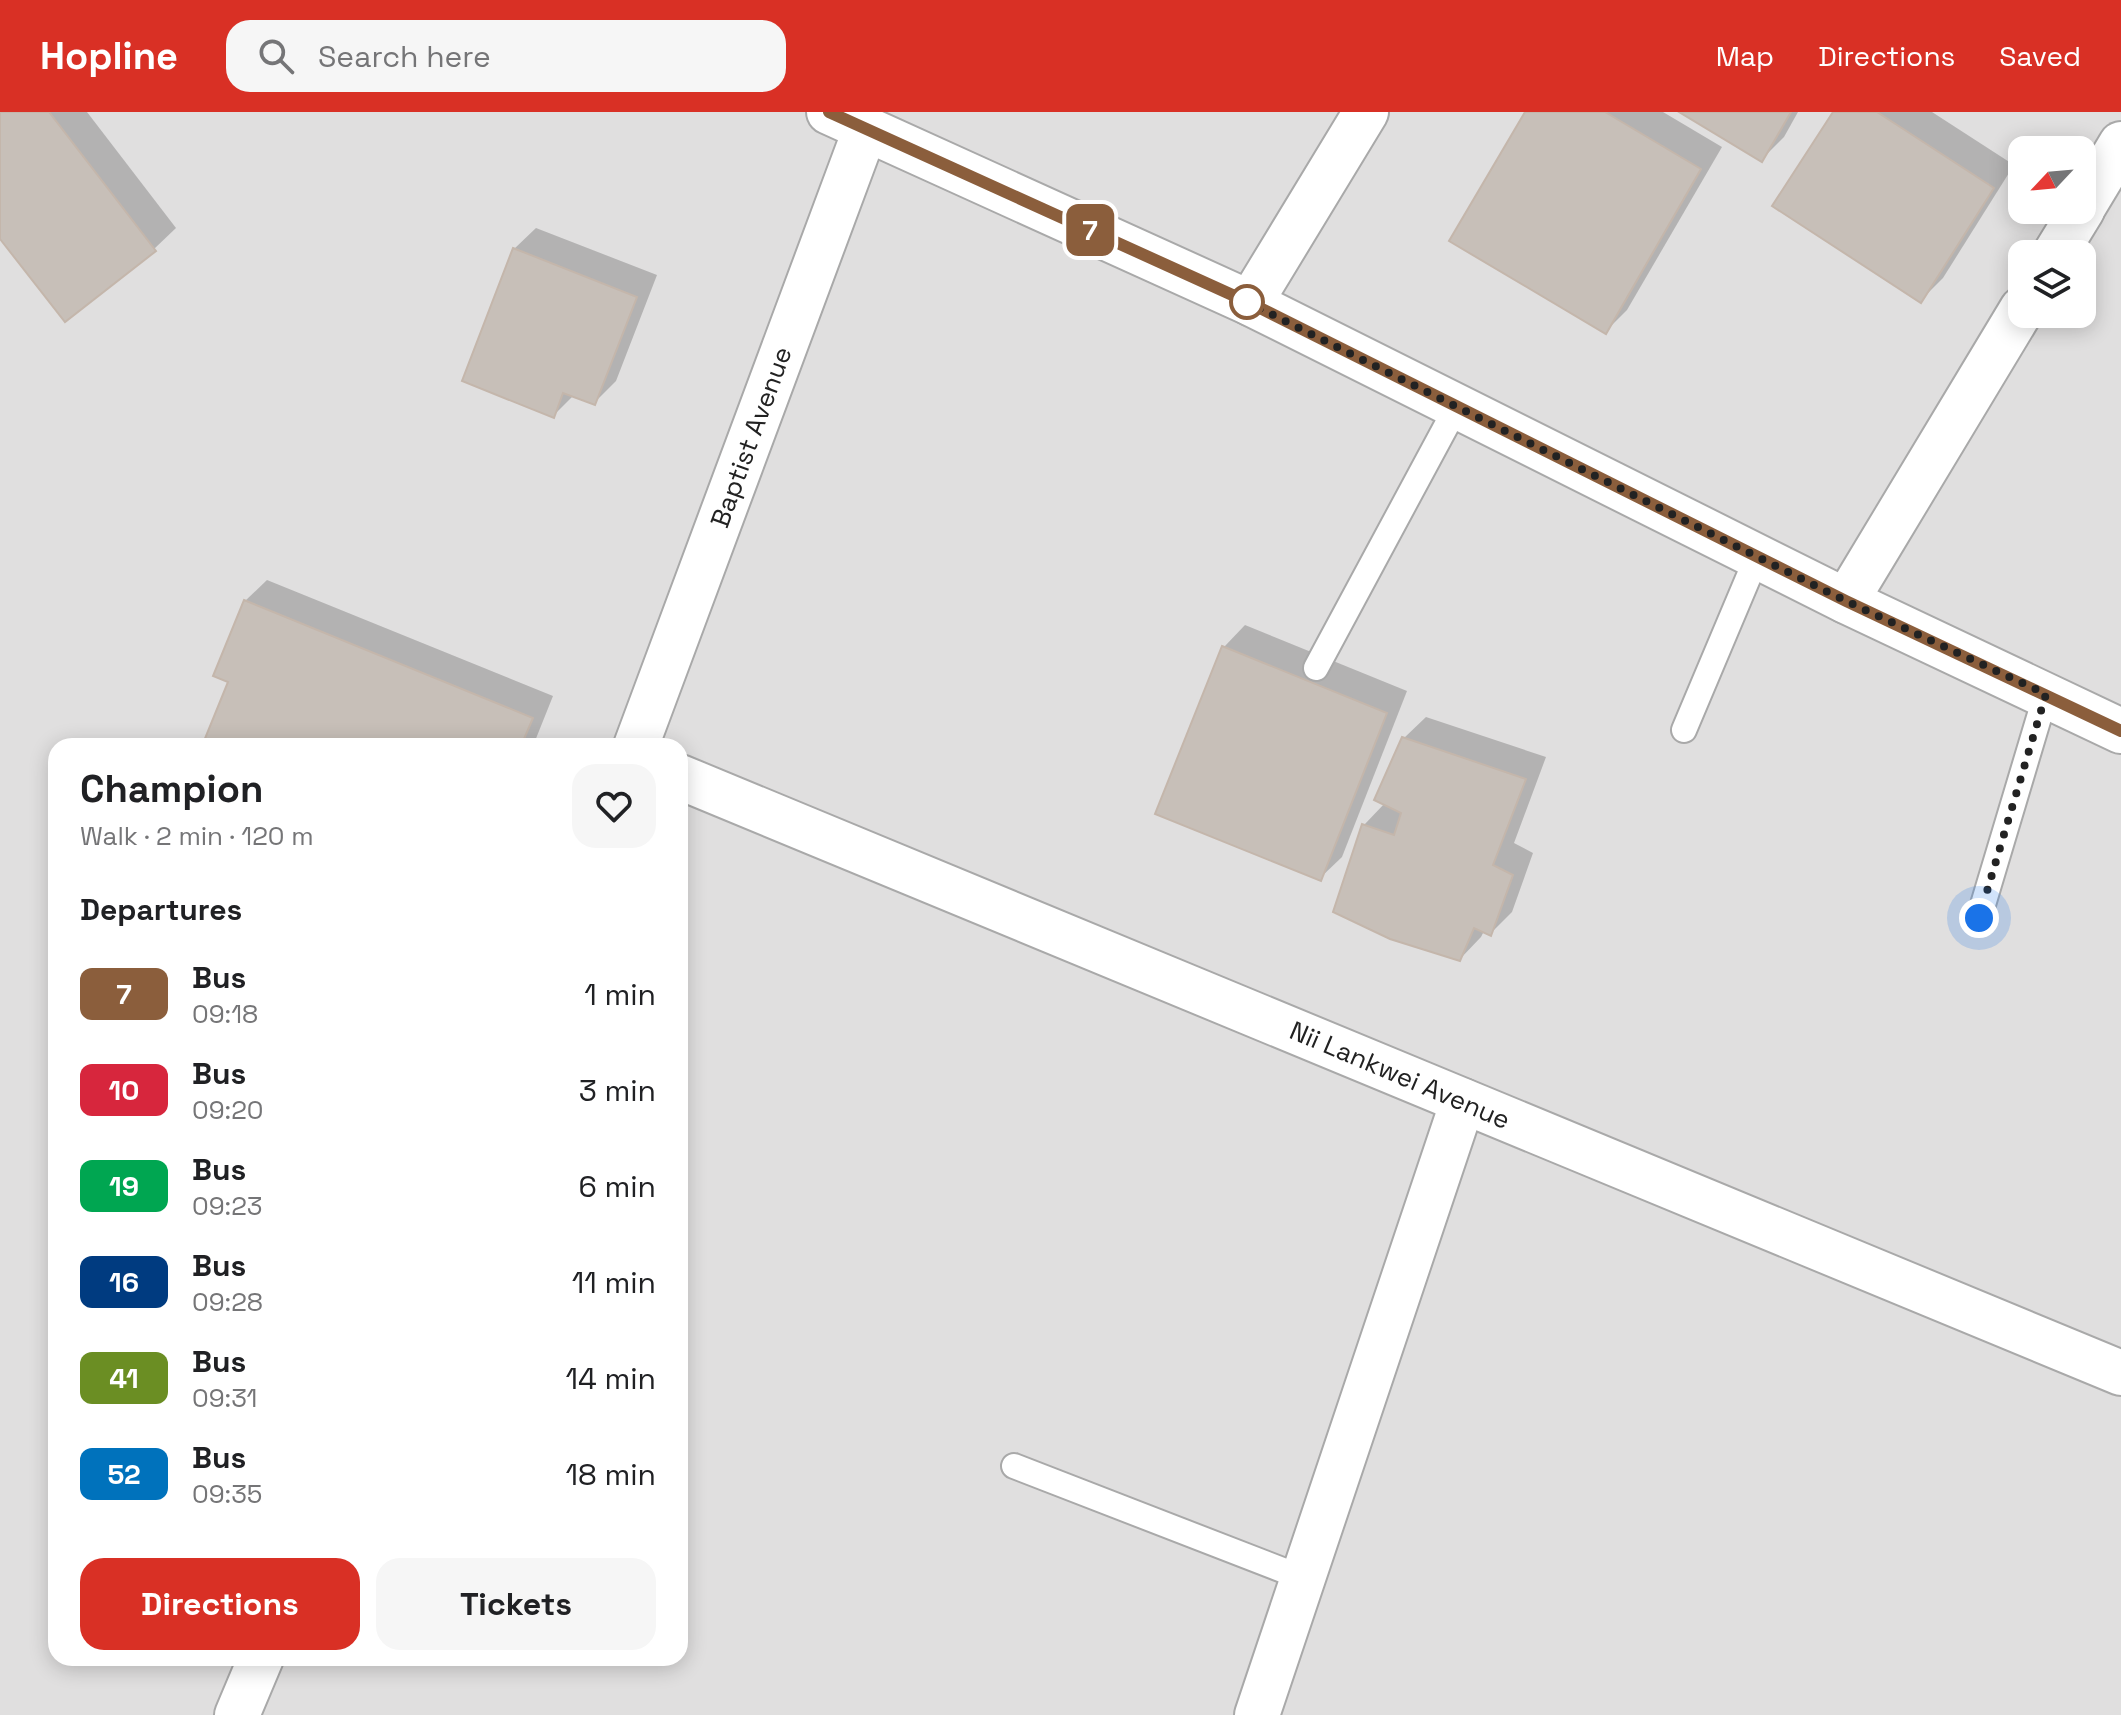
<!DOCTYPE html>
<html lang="en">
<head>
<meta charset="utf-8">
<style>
	:root { --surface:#fff; --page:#f6f6f6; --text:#202124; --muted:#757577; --accent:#d93025 }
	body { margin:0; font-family:"Space Grotesk",sans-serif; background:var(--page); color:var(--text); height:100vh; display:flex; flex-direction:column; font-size:30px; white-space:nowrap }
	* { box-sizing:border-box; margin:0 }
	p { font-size:26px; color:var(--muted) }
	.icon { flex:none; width:44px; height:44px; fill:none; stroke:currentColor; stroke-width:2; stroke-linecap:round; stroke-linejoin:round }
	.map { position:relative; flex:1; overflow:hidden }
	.panel { position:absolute; left:48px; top:626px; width:640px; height:928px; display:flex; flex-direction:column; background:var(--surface); border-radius:24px; box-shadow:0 4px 20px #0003 }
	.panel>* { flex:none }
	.badge { padding:0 16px; border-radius:12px; font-size:28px; line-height:52px }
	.needle { width:52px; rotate:244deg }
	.fabs { position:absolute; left:2008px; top:24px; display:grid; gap:16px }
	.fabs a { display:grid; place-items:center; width:88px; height:88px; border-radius:16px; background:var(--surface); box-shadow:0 4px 20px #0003; font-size:40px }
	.you { position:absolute; width:40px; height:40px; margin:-20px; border:6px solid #fff; border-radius:50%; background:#1a73e8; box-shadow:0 0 0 12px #1a73e833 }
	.map>.badge { position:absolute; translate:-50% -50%; box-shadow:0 0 0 4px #fff }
	h2 { padding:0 32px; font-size:30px; line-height:72px }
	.round { display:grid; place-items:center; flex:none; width:84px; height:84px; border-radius:24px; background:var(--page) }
	.summary { display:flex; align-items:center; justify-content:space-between; height:136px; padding:0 32px }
	h1 { font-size:38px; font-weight:600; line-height:60px }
	.primary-button { display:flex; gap:16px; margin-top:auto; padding:16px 32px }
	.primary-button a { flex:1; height:92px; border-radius:24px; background:var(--accent); color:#fff; font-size:32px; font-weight:600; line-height:92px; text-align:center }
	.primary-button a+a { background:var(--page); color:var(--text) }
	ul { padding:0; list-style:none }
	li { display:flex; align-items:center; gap:24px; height:96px; padding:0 32px }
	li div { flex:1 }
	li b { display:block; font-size:30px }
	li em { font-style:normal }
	li .badge { min-width:88px; font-weight:700; text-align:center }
	header { display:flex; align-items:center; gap:48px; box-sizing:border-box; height:112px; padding:0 40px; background:var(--accent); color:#fff }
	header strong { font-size:38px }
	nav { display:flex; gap:44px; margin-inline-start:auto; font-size:28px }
	.search { width:560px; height:72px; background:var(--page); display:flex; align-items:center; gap:20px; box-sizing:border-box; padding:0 28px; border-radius:24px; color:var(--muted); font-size:30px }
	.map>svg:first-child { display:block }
	.residential { fill:#e0dfdf; fill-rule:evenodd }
	.shadow { fill:#0003 }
	.building { fill:#c7bfb8; stroke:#c4b6ab; stroke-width:2 }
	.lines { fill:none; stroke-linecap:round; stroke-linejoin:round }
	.service-casing { stroke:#a9a9a9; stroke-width:28 }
	.minor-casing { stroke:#a9a9a9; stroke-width:48 }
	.tertiary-casing { stroke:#a9a9a9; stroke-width:48 }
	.service { stroke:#fff; stroke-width:24 }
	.minor { stroke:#fff; stroke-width:44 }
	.tertiary { stroke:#fff; stroke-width:44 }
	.line-casing { stroke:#fff; stroke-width:18 }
	.line { stroke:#8b5e3c; stroke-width:12 }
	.walk { stroke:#222; stroke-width:8; stroke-dasharray:0 14.4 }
	.stop-dot { fill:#fff; stroke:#8b5e3c; stroke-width:4 }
	.labels { text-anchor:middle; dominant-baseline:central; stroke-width:7; stroke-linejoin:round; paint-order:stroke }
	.street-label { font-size:26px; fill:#222; stroke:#fff }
</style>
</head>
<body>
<header>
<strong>Hopline</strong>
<div class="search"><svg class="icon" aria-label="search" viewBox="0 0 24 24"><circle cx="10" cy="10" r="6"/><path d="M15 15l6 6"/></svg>Search here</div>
<nav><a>Map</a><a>Directions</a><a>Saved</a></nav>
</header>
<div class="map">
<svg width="2121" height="1603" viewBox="0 0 2121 1603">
	<rect width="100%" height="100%" fill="#f2efe9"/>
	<path class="residential" d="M0,0H2121V1603H0ZM2022,38H2082V98H2022ZM2022,142H2082V202H2022ZM56,634H680V1546H56Z"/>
	<g class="shadow">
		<polygon points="0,0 87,0 176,116 154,137 0,123"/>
		<polygon points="1527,0 1663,0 1722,35 1627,198 1606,219"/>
		<polygon points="1683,0 1798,0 1784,25 1762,47"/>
		<polygon points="1835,0 1932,0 2014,53 1943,166 1921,188"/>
		<polygon points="536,116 657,163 616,269 594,291 574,283 554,303 514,137"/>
		<polygon points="267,468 553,584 533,634 223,634 231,569 245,489"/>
		<polygon points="1245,513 1407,579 1342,745 1320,766 1224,535"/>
		<polygon points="1426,605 1546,645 1514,731 1533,741 1512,800 1491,821 1484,819 1481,825 1460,847 1364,713 1385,691 1404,626"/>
	</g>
	<g class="building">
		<polygon points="0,0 49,0 156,139 65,210 0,127"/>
		<polygon points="1525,0 1605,0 1701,57 1606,222 1449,129"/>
		<polygon points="1679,0 1791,0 1762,50"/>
		<polygon points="1833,0 1877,0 1994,76 1921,191 1772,94"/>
		<polygon points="513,136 637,185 595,293 563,281 554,306 462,269"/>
		<polygon points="244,488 533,606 521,634 217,634 204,629 228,570 213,564"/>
		<polygon points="1222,534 1387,601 1321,769 1155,702"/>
		<polygon points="1402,625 1526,667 1493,753 1513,763 1491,824 1474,816 1460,849 1390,827 1333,800 1362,712 1394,723 1401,701 1374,688"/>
	</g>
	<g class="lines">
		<defs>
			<g id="service">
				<polyline points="1316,556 1457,294"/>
				<polyline points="1684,618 1757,445"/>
				<polyline points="1979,806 2046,582"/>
				<polyline points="1014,1354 1303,1466"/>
			</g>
			<g id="minor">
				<polyline points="2082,97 2121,32"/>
				<polyline points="2055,142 2082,98"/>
				<polyline points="1250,191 1366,0"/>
				<polyline points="1846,489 2022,197"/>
				<polyline points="636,634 866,16"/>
				<polyline points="680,665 2121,1261"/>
				<polyline points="237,1603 261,1546"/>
				<polyline points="1257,1603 1463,989"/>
			</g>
			<polyline id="tertiary" points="829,0 1250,191 1846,489 2121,619"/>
		</defs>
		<use href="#service" class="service-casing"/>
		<use href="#minor" class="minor-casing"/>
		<use href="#tertiary" class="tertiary-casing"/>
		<use href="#service" class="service"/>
		<use href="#minor" class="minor"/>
		<use href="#tertiary" class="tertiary"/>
	</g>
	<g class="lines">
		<defs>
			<polyline id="line" points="829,0 1250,191 1846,489 2121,619"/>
		</defs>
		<use href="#line" class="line-casing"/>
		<use href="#line" class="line"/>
		<polyline class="walk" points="1247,190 1846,489 2046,582 1979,806"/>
	</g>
	<circle class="stop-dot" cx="1247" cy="190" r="16"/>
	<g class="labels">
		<g class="street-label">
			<text transform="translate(751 325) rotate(-70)">Baptist Avenue</text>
			<text transform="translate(1400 963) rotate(23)">Nii Lankwei Avenue</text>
		</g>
	</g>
</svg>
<div class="fabs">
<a><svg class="needle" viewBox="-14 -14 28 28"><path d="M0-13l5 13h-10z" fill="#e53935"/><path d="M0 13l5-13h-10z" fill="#757577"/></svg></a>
<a><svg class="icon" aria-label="layers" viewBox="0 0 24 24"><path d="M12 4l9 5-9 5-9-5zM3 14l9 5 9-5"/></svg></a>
</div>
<div class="you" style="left:1979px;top:806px"></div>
<b class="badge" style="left:1090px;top:118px;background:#8b5e3c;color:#fff">7</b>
<section class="panel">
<div class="summary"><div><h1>Champion</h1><p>Walk · 2 min · 120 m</p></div><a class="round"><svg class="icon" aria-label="heart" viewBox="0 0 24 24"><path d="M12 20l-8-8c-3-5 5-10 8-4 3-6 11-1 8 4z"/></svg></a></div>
<h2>Departures</h2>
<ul>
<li><span class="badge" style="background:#8b5e3c;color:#fff">7</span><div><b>Bus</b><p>09:18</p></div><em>1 min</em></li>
<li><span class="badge" style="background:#d7263d;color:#fff">10</span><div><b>Bus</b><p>09:20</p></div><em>3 min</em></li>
<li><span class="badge" style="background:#00a651;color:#fff">19</span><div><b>Bus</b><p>09:23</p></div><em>6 min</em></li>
<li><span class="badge" style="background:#003b80;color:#fff">16</span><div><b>Bus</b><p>09:28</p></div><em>11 min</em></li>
<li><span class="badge" style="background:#6b8e23;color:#fff">41</span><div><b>Bus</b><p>09:31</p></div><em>14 min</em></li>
<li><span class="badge" style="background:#0072bc;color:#fff">52</span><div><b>Bus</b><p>09:35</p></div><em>18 min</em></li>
</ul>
<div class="primary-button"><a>Directions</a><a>Tickets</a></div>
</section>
</div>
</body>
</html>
